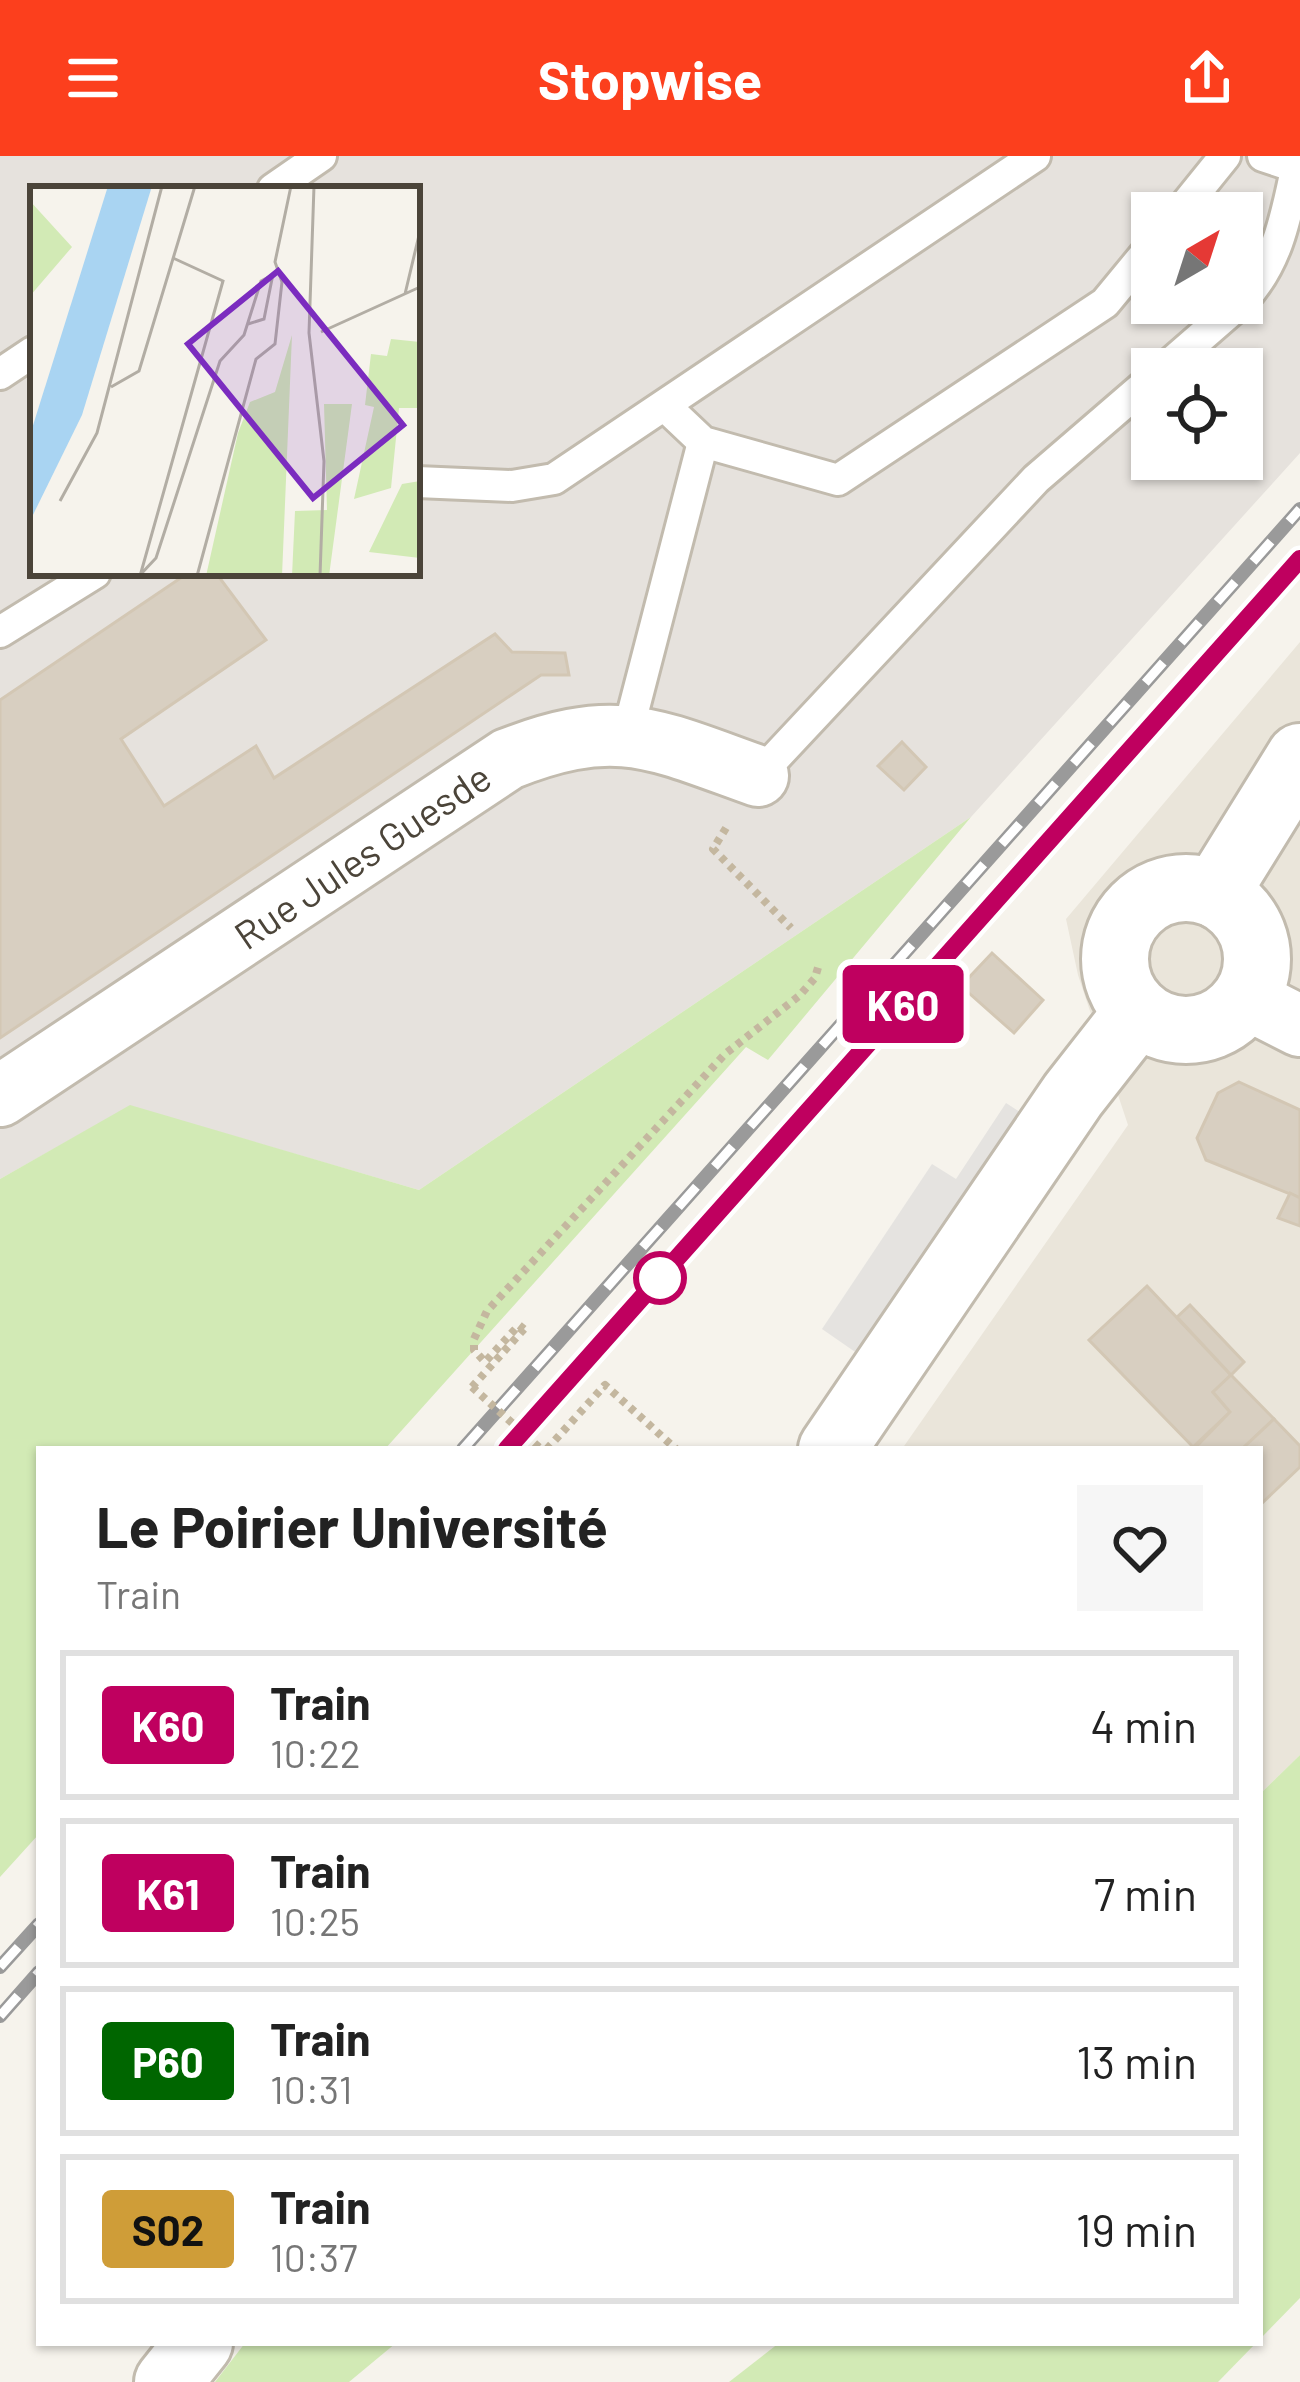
<!DOCTYPE html>
<html lang="en">
<head>
<meta charset="utf-8">
<style>
	:root { --surface:#fff; --page:#f6f6f6; --text:#222; --muted:#767676; --line:#e0e0e0; --accent:#fc3f1d }
	body { margin:0; font-family:Barlow,sans-serif; background:var(--page); color:var(--text); height:100vh; display:flex; flex-direction:column; font-size:45px; white-space:nowrap }
	* { box-sizing:border-box; margin:0 }
	p { font-size:39px; color:var(--muted) }
	.icon { flex:none; width:66px; height:66px; fill:none; stroke:currentColor; stroke-width:2; stroke-linecap:round; stroke-linejoin:round }
	.map { position:relative; flex:1; overflow:hidden }
	.side { position:absolute; left:36px; top:1290px; width:1227px; height:900px; display:flex; flex-direction:column; background:var(--surface); border-radius:0px; box-shadow:0 3px 9px #0004 }
	.side>* { flex:none }
	.badge { padding:0 24px; border-radius:9px; font-size:42px; line-height:78px }
	.needle { width:78px; rotate:39deg }
	.fabs { position:absolute; left:1131px; top:36px; display:grid; gap:24px }
	.fabs a { display:grid; place-items:center; width:132px; height:132px; border-radius:0px; background:var(--surface); box-shadow:0 3px 9px #0004; font-size:60px }
	.map>.badge { position:absolute; translate:-50% -50%; box-shadow:0 0 0 6px #fff }
	.round { display:grid; place-items:center; flex:none; width:126px; height:126px; border-radius:0px; background:var(--page) }
	.summary { display:flex; align-items:center; justify-content:space-between; height:204px; padding:0 60px }
	h1 { font-size:57px; font-weight:700; line-height:90px }
	ul { padding:0; list-style:none }
	li { display:flex; align-items:center; gap:36px; height:150px; margin:0 24px 18px; padding:0 36px; border:6px solid var(--line); border-radius:0px }
	li div { flex:1 }
	li b { display:block; font-size:45px }
	li em { font-style:normal }
	li .badge { min-width:132px; font-weight:700; text-align:center }
	header { display:flex; justify-content:space-between; align-items:center; height:156px; padding:0 60px; background:var(--accent); color:#fff; font-size:54px; font-weight:700 }
	.map>svg:first-child { display:block }
	.residential { fill:#eae5da }
	.industrial { fill:#e6e2dd; fill-rule:evenodd }
	.green { fill:#d2eab5 }
	.parking { fill:#e5e3e0 }
	.building { fill:#d8cfc1; stroke:#d3c7b4; stroke-width:3 }
	.lines { fill:none; stroke-linecap:round; stroke-linejoin:round }
	.service-casing { stroke:#c2bbae; stroke-width:36 }
	.minor-casing { stroke:#c2bbae; stroke-width:66 }
	.tertiary-casing { stroke:#c2bbae; stroke-width:72 }
	.path { stroke:#c4b79f; stroke-width:8; stroke-dasharray:6 6; stroke-linecap:butt }
	.service { stroke:#fff; stroke-width:30 }
	.minor { stroke:#fff; stroke-width:60 }
	.tertiary { stroke:#fff; stroke-width:66 }
	.rail-casing { stroke:#9a9a9a; stroke-width:14 }
	.rail { stroke:#fff; stroke-width:9; stroke-dasharray:27; stroke-linecap:butt }
	.path-bridge { stroke:#c4b79f; stroke-width:8; stroke-dasharray:6 6; stroke-linecap:butt }
	.line-casing { stroke:#fff; stroke-width:27 }
	.line { stroke:#bf005f; stroke-width:18 }
	.stop-dot { fill:#fff; stroke:#bf005f; stroke-width:6 }
	.labels { text-anchor:middle; dominant-baseline:central; stroke-width:9; stroke-linejoin:round; paint-order:stroke }
	.street-label { font-size:39px; fill:#4b4439; stroke:#fff }
	.inset-road { fill:none; stroke:#b2ada4; stroke-width:3 }
	.view { fill:#7b2cbf; fill-opacity:0.15; stroke:#7b2cbf; stroke-width:6 }
	.inset-edge { fill:none; stroke:#4b4439; stroke-width:6 }
</style>
</head>
<body>
<header><svg class="icon" aria-label="menu" viewBox="0 0 24 24"><path d="M4 6h16M4 12h16M4 18h16"/></svg>Stopwise<svg class="icon" aria-label="share" viewBox="0 0 24 24"><path d="M12 15V3M7 8l5-5 5 5M5 13v7h14v-7"/></svg></header>
<div class="map">
<svg width="1300" height="2226" viewBox="0 0 1300 2226">
	<rect width="100%" height="100%" fill="#f6f3ec"/>
	<polygon class="residential" points="1300,486 1300,1599 1260,1638 1260,1293 902,1293 1128,969 1078,819 1066,763"/>
	<path class="industrial" d="M0,0H1300V297L971,661L419,1034L130,950L0,1023ZM33,33H417V417H33ZM1152,57H1242V147H1152ZM1152,213H1242V303H1152Z"/>
	<g class="green">
		<polygon points="971,661 768,904 746,891 385,1293 39,1293 39,1678 0,1721 0,1023 130,949 419,1034"/>
		<polygon points="1300,1599 1300,2142 1260,2183 1260,1638"/>
		<polygon points="245,2187 396,2187 349,2226 215,2226"/>
		<polygon points="779,2187 1256,2187 1218,2226 729,2226"/>
	</g>
	<polygon class="parking" points="1006,947 1023,958 861,1200 822,1173 932,1008 956,1023"/>
	<g class="building">
		<polygon points="188,417 216,417 266,484 121,583 164,650 256,590 274,622 495,478 512,496 565,497 569,519 541,519 0,882 0,544"/>
		<polygon points="902,586 926,611 904,634 878,610"/>
		<polygon points="992,797 1043,844 1014,877 961,830"/>
		<polygon points="1239,926 1300,954 1300,1042 1206,1004 1197,982 1218,937"/>
		<polygon points="1290,1037 1300,1042 1300,1070 1278,1062"/>
		<polygon points="1147,1130 1231,1219 1213,1236 1230,1256 1193,1291 1089,1184"/>
		<polygon points="1190,1149 1244,1206 1231,1219 1177,1161"/>
		<polygon points="1231,1219 1274,1263 1242,1293 1194,1293 1230,1256 1213,1236"/>
		<polygon points="1274,1263 1300,1290 1300,1311 1260,1349 1260,1293 1242,1293"/>
	</g>
	<g class="lines">
		<defs>
			<g id="service">
				<polyline points="1263,0 1296,11"/>
				<polyline points="273,33 321,0"/>
				<polyline points="1179,57 1225,0"/>
				<path d="M1242,145C1281,104 1287,53 1299,0"/>
				<polyline points="1164,213 1240,147"/>
				<polyline points="0,218 33,196"/>
				<polyline points="665,250 703,286 838,324 1105,147 1152,90"/>
				<polyline points="417,326 512,330 554,323 1035,0"/>
				<polyline points="0,476 95,417"/>
				<polyline points="627,579 703,286"/>
				<polyline points="758,620 1036,323 1152,223"/>
			</g>
			<g id="minor">
				<polyline points="1245,842 1300,870"/>
				<path d="M0,940L508,603C617,560 654,583 758,620"/>
			</g>
			<g id="tertiary">
				<circle cx="1186" cy="803" r="71"/>
				<polyline points="1215,738 1300,601"/>
				<polyline points="832,1293 1073,939 1138,856"/>
				<polyline points="168,2226 199,2187"/>
			</g>
		</defs>
		<use href="#service" class="service-casing"/>
		<use href="#minor" class="minor-casing"/>
		<use href="#tertiary" class="tertiary-casing"/>
		<g class="path">
			<polyline points="726,672 713,693 791,772"/>
			<polyline points="524,1173 519,1169 485,1206 474,1194 474,1183 487,1155 725,898 799,840 815,822 819,808"/>
			<polyline points="472,1231 524,1173"/>
			<polyline points="547,1293 605,1229 676,1293"/>
		</g>
		<use href="#service" class="service"/>
		<use href="#minor" class="minor"/>
		<use href="#tertiary" class="tertiary"/>
		<defs>
			<g id="rail">
				<polyline points="463,1293 1300,353"/>
				<polyline points="507,1293 1300,403"/>
				<polyline points="0,1811 39,1768"/>
				<polyline points="0,1860 39,1816"/>
			</g>
		</defs>
		<use href="#rail" class="rail-casing"/>
		<use href="#rail" class="rail"/>
		<polyline class="path-bridge" points="472,1231 541,1293"/>
	</g>
	<g class="lines">
		<defs>
			<polyline id="line" points="507,1293 1300,403"/>
		</defs>
		<use href="#line" class="line-casing"/>
		<use href="#line" class="line"/>
	</g>
	<circle class="stop-dot" cx="660" cy="1122" r="24"/>
	<g class="labels">
		<g class="street-label">
			<text transform="translate(362 699) rotate(-34)">Rue Jules Guesde</text>
		</g>
	</g>
	<g transform="translate(30 30)">
		<rect width="390" height="390" fill="#f6f3ec"/>
		<path d="M0,15L42,61L0,110ZM262,149L252,390H176L208,247L220,216L245,206ZM361,153L390,156V222H369L361,302L324,313L344,221L335,219L341,168L357,170ZM294,218H322L299,390H262L265,325L297,324ZM390,295V372L339,366L372,298Z" fill="#d2eab5"/>
		<path d="M78,0H122L52,229L0,335V249Z" fill="#a9d4f2"/>
		<path class="inset-road" d="M284,0L279,147L294,275L290,390M375,108L390,45M218,138L234,133L243,88M291,146L390,101M81,201L109,185L165,0M30,315L67,247L132,0M110,389L126,372L190,175L214,149L231,95L248,86M110,390L193,95L143,72M167,390L226,173L245,158L252,96L245,76L261,0"/>
		<path class="view" d="M248,85L373,239L283,312L158,158Z"/>
		<rect width="390" height="390" class="inset-edge"/>
	</g>
</svg>
<div class="fabs">
<a><svg class="needle" viewBox="-14 -14 28 28"><path d="M0-13l5 13h-10z" fill="#e53935"/><path d="M0 13l5-13h-10z" fill="#767676"/></svg></a>
<a><svg class="icon" aria-label="locate" viewBox="0 0 24 24"><circle cx="12" cy="12" r="6"/><path d="M12 2v4M12 18v4M2 12h4M18 12h4"/></svg></a>
</div>
<b class="badge" style="left:903px;top:848px;background:#bf005f;color:#fff">K60</b>
<section class="side">
<div class="summary"><div><h1>Le Poirier Université</h1><p>Train</p></div><a class="round"><svg class="icon" aria-label="heart" viewBox="0 0 24 24"><path d="M12 20l-8-8c-3-5 5-10 8-4 3-6 11-1 8 4z"/></svg></a></div>
<ul>
<li><span class="badge" style="background:#bf005f;color:#fff">K60</span><div><b>Train</b><p>10:22</p></div><em>4 min</em></li>
<li><span class="badge" style="background:#bf005f;color:#fff">K61</span><div><b>Train</b><p>10:25</p></div><em>7 min</em></li>
<li><span class="badge" style="background:#060;color:#fff">P60</span><div><b>Train</b><p>10:31</p></div><em>13 min</em></li>
<li><span class="badge" style="background:#cf9d38;color:#111">S02</span><div><b>Train</b><p>10:37</p></div><em>19 min</em></li>
</ul>
</section>
</div>
</body>
</html>
